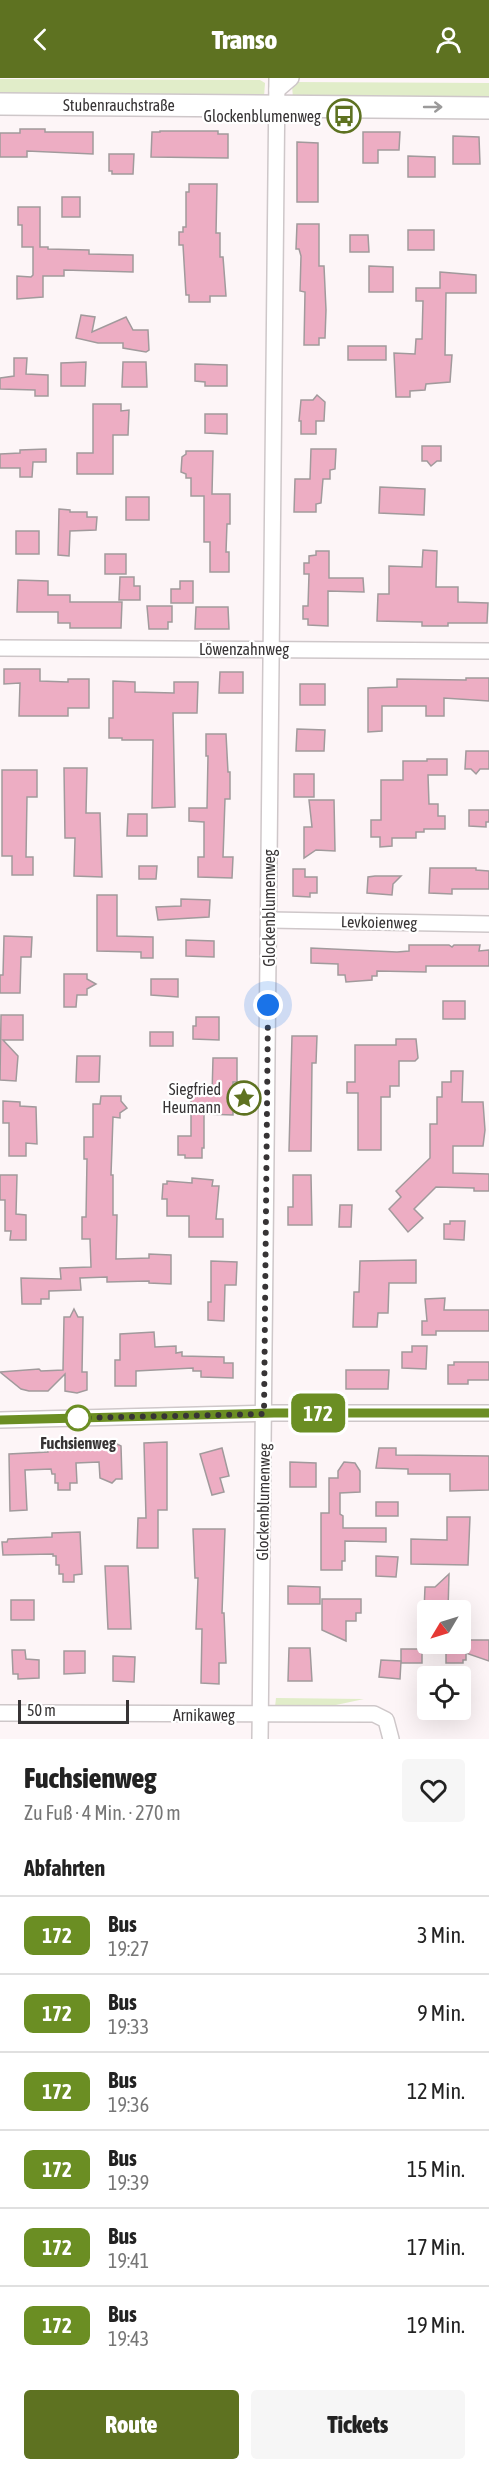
<!DOCTYPE html>
<html lang="de">
<head>
<meta charset="utf-8">
<style>
	:root { --surface:#fff; --page:#f6f6f6; --text:#222; --muted:#767676; --line:#e0e0e0; --accent:#5e7221 }
	body { margin:0; font-family:"Asap Condensed",sans-serif; background:var(--page); color:var(--text); height:100vh; display:flex; flex-direction:column; font-size:22px; white-space:nowrap }
	* { box-sizing:border-box; margin:0 }
	p { font-size:20px; color:var(--muted) }
	.icon { flex:none; width:33px; height:33px; fill:none; stroke:currentColor; stroke-width:2; stroke-linecap:round; stroke-linejoin:round }
	.map { position:relative; height:1661px; overflow:hidden }
	.sheet { display:flex; flex-direction:column; background:var(--surface); flex:1 }
	.sheet>* { flex:none }
	.badge { padding:0 12px; border-radius:9px; font-size:21px; line-height:39px }
	.needle { width:39px; rotate:232deg }
	.tools { position:absolute; left:417px; top:1522px; display:grid; gap:12px }
	.tools a { display:grid; place-items:center; width:54px; height:54px; border-radius:6px; background:var(--surface); box-shadow:0 6px 24px #0002; font-size:30px }
	.scale { position:absolute; left:18px; bottom:15px; width:111px; box-sizing:border-box; padding-left:6px; border:3px solid #373435; border-top:0; font-size:16px; line-height:21px; white-space:nowrap; color:#373435; -webkit-text-stroke:4px #fff; paint-order:stroke }
	.you { position:absolute; width:30px; height:30px; margin:-15px; border:4px solid #fff; border-radius:50%; background:#1a73e8; box-shadow:0 0 0 9px #1a73e833 }
	.map>.badge { position:absolute; translate:-50% -50%; box-shadow:0 0 0 3px #fff }
	h2 { padding:0 24px; font-size:22px; line-height:54px }
	.round { display:grid; place-items:center; flex:none; width:63px; height:63px; border-radius:6px; background:var(--page) }
	.overview { display:flex; align-items:center; justify-content:space-between; height:102px; padding:0 24px }
	h1 { font-size:28px; font-weight:800; line-height:45px }
	.primary-button { display:flex; gap:12px; margin-top:auto; padding:12px 24px }
	.primary-button a { flex:1; height:69px; border-radius:6px; background:var(--accent); color:#fff; font-size:24px; font-weight:800; line-height:69px; text-align:center }
	.primary-button a+a { background:var(--page); color:var(--text) }
	ul { padding:0; list-style:none }
	li { display:flex; align-items:center; gap:18px; height:78px; padding:0 24px; border-top:2px solid var(--line) }
	li div { flex:1 }
	li b { display:block; font-size:22px }
	li em { font-style:normal }
	li .badge { min-width:66px; font-weight:700; text-align:center }
	header { display:flex; justify-content:space-between; align-items:center; height:78px; padding:0 24px; background:var(--accent); color:#fff; font-size:27px; font-weight:800 }
	.map>svg:first-child { display:block }
	.green { fill:#e1edc9 }
	.building { fill:#edadc3; stroke:#a19a9c; stroke-width:1.5 }
	.lines { fill:none; stroke-linecap:round; stroke-linejoin:round }
	.street-casing { stroke:#cec7c9; stroke-width:18 }
	.secondary-casing { stroke:#cec7c9; stroke-width:24 }
	.street { stroke:#fff; stroke-width:15 }
	.secondary { stroke:#fff; stroke-width:21 }
	.oneway { stroke:#9b9a9a }
	.line-casing { stroke:#fff; stroke-width:14 }
	.line { stroke:#6b8e23; stroke-width:9 }
	.walk { stroke:#373435; stroke-width:6; stroke-dasharray:0 10.8 }
	.stop-dot { fill:#fff; stroke:#6b8e23; stroke-width:3 }
	.labels { text-anchor:middle; dominant-baseline:central; stroke-width:4.5; stroke-linejoin:round; paint-order:stroke }
	.street-label { font-size:16px; fill:#373435; stroke:#fff }
	.poi-label { font-size:16px; fill:#373435; stroke:#fff; text-anchor:end }
	.stop-label { font-size:16px; font-weight:bold; fill:#373435; stroke:#fff }
</style>
</head>
<body>
<header><svg class="icon" aria-label="back" viewBox="0 0 24 24"><path d="M15 5l-7 7 7 7"/></svg>Transo<svg class="icon" aria-label="person" viewBox="0 0 24 24"><circle cx="12" cy="8" r="4"/><path d="M4 21q1-7 8-7t8 7"/></svg></header>
<div class="map">
<svg width="489" height="1661" viewBox="0 0 489 1661">
	<rect width="100%" height="100%" fill="#fdf5f7"/>
	<g class="green">
		<polygon points="0,1 260,2 265,5 264,19 0,18"/>
		<polygon points="296,4 489,5 489,23 293,20 292,8"/>
		<polygon points="276,1620 364,1621 322,1630 275,1629"/>
	</g>
	<g class="building">
		<polygon points="20,51 45,51 45,54 93,54 93,76 27,73 27,79 0,79 0,55 20,55"/>
		<polygon points="160,53 218,53 218,56 228,56 228,80 151,79 152,54 160,54"/>
		<polygon points="363,54 400,54 399,72 378,72 378,85 363,85"/>
		<polygon points="453,58 479,59 480,86 453,86"/>
		<polygon points="297,64 318,65 318,124 297,124"/>
		<polygon points="109,76 134,76 133,96 112,96 112,93 109,93"/>
		<polygon points="408,78 435,79 435,99 408,99"/>
		<polygon points="189,106 217,106 216,155 220,155 220,179 223,179 226,218 210,218 210,224 189,224 189,217 186,217 183,167 179,167 179,154 183,154 183,149 186,149 186,114 189,114"/>
		<rect x="62" y="119" width="18" height="20"/>
		<polygon points="18,129 40,129 40,169 48,169 48,171 89,172 89,176 133,177 133,194 64,192 64,198 43,198 43,219 17,221 17,198 31,199 33,197 33,169 22,169 22,147 18,147"/>
		<polygon points="297,146 319,146 319,188 324,188 326,232 325,260 319,260 319,267 304,267 305,214 300,213 301,178 299,171 296,171"/>
		<rect x="408" y="152" width="26" height="20"/>
		<polygon points="350,157 368,157 369,174 350,174"/>
		<polygon points="369,188 393,189 393,214 369,214"/>
		<polygon points="440,194 476,197 476,215 446,215 445,277 452,277 450,304 426,306 425,312 410,313 410,319 396,319 394,275 415,276 416,261 422,261 423,223 416,223 416,210 440,210"/>
		<polygon points="81,237 95,239 92,254 126,239 133,252 148,252 149,272 146,274 123,270 123,265 98,265 76,260"/>
		<rect x="348" y="268" width="38" height="14"/>
		<polygon points="14,280 27,280 26,296 48,297 48,318 35,318 35,312 0,311 0,300 14,298"/>
		<polygon points="86,284 85,308 61,308 61,285"/>
		<polygon points="123,284 146,284 147,309 122,309"/>
		<polygon points="195,286 227,287 227,308 205,308 205,304 195,303"/>
		<polygon points="317,317 325,324 324,343 316,343 316,356 301,356 301,343 299,343 301,322 313,322"/>
		<polygon points="93,326 121,326 121,333 129,332 128,357 113,357 113,396 77,396 77,375 93,375"/>
		<polygon points="205,336 227,336 227,356 205,355"/>
		<polygon points="422,368 441,368 441,383 437,383 431,388 427,383 422,383"/>
		<polygon points="46,371 46,384 33,384 32,399 20,399 20,390 0,390 0,376 20,375 20,372"/>
		<polygon points="311,371 336,371 335,391 330,392 330,401 323,401 321,425 316,426 316,434 294,434 295,401 310,401"/>
		<polygon points="186,373 213,373 212,416 230,416 230,446 227,446 226,474 229,474 229,494 210,494 210,464 204,464 204,418 191,418 191,400 186,400 186,396 181,394 182,379 186,376"/>
		<polygon points="380,409 425,411 424,437 379,435"/>
		<rect x="126" y="419" width="23" height="23"/>
		<polygon points="59,431 70,432 70,434 87,434 87,439 97,439 96,452 70,453 69,478 58,477"/>
		<rect x="16" y="453" width="23" height="23"/>
		<polygon points="423,472 437,473 436,509 458,509 458,524 488,525 487,545 448,545 448,548 422,548 422,544 377,543 378,516 389,516 389,488 422,489"/>
		<polygon points="316,473 329,473 329,500 363,500 364,514 328,513 328,548 308,547 308,541 303,541 303,528 308,528 309,496 304,496 304,485 309,485 309,478 316,477"/>
		<rect x="105" y="476" width="21" height="20"/>
		<polygon points="120,499 134,499 134,508 140,508 140,522 119,522"/>
		<polygon points="18,502 48,503 48,517 70,517 70,524 122,524 121,550 70,550 70,545 58,545 58,534 17,534"/>
		<polygon points="180,503 193,503 193,525 171,525 171,511 180,511"/>
		<polygon points="147,528 172,528 172,544 168,544 168,551 149,551"/>
		<polygon points="196,529 228,529 229,551 195,551"/>
		<polygon points="4,591 40,591 40,603 68,604 68,601 89,601 89,630 68,630 68,638 19,638 20,605 4,606"/>
		<polygon points="220,594 243,594 243,615 219,615"/>
		<polygon points="466,600 489,600 489,623 444,620 444,638 426,638 426,628 382,628 382,653 368,654 368,610 397,609 397,601 466,602"/>
		<polygon points="113,603 135,604 135,614 174,615 174,604 198,604 197,635 173,635 175,729 152,730 153,662 122,662 122,660 109,660 109,640 113,640"/>
		<rect x="300" y="606" width="25" height="21"/>
		<polygon points="297,651 325,652 324,673 296,673"/>
		<polygon points="206,656 226,656 228,694 230,694 230,721 225,721 223,779 233,779 232,800 198,799 198,779 204,779 204,744 189,743 189,730 207,730 208,678 206,678"/>
		<polygon points="466,673 489,673 489,691 480,691 476,696 471,691 465,691"/>
		<polygon points="427,681 447,681 447,697 428,697 429,726 438,726 438,738 445,738 445,751 424,751 424,754 416,754 416,760 392,760 392,768 380,769 380,759 371,759 371,742 381,742 381,702 403,702 403,683 427,683"/>
		<polygon points="64,690 87,690 86,735 100,735 102,799 74,798 75,760 65,760"/>
		<polygon points="2,692 37,692 37,719 27,719 26,779 33,779 33,797 12,797 12,778 2,778"/>
		<rect x="294" y="696" width="20" height="23"/>
		<polygon points="309,722 334,722 335,773 316,772 304,780 304,749 312,749"/>
		<polygon points="469,732 489,732 489,744 486,744 486,749 469,748"/>
		<polygon points="128,736 147,736 147,758 127,758"/>
		<polygon points="139,788 157,788 156,801 139,801"/>
		<polygon points="430,790 476,790 476,792 489,793 489,811 452,811 452,816 429,815"/>
		<polygon points="293,791 305,791 305,799 317,799 317,815 310,815 310,819 293,818"/>
		<polygon points="375,798 401,798 393,806 392,817 367,815 368,799"/>
		<polygon points="97,817 117,817 117,858 153,859 153,880 141,880 141,874 97,873"/>
		<polygon points="181,821 210,822 209,839 158,842 156,829 181,828"/>
		<polygon points="4,858 32,859 31,879 21,879 20,915 0,915 0,897 3,897"/>
		<polygon points="186,862 214,863 214,879 186,878"/>
		<polygon points="409,867 449,867 452,869 454,867 480,867 479,873 489,872 489,888 426,888 426,894 377,893 377,898 372,898 372,902 346,904 345,897 338,897 338,886 311,885 311,870 397,874 409,873"/>
		<polygon points="64,896 87,896 87,901 96,906 87,911 87,917 77,917 76,929 64,929"/>
		<polygon points="151,901 178,901 178,919 151,917"/>
		<rect x="443" y="923" width="22" height="18"/>
		<polygon points="1,937 23,937 23,962 3,962 18,978 16,1003 0,1002"/>
		<polygon points="196,939 219,939 219,962 193,961 193,948 196,948"/>
		<rect x="150" y="954" width="23" height="14"/>
		<polygon points="292,958 317,958 316,985 312,985 311,1073 289,1073"/>
		<polygon points="396,961 416,961 418,980 415,983 399,983 399,1008 390,1008 390,1019 381,1019 381,1072 358,1072 358,1015 347,1015 347,1004 355,1004 355,967 396,967"/>
		<polygon points="77,978 100,978 99,1004 76,1004"/>
		<polygon points="213,980 237,980 237,1004 233,1004 233,1037 204,1036 204,1070 202,1070 202,1080 185,1080 185,1077 178,1077 178,1058 191,1058 191,1017 212,1017"/>
		<polygon points="451,993 463,993 462,1024 483,1024 485,1052 483,1068 453,1068 453,1095 489,1096 489,1113 474,1113 474,1110 436,1109 414,1131 423,1140 408,1154 389,1131 401,1119 396,1113 430,1080 430,1046 437,1046 437,1019 442,1019 442,1004 451,1004"/>
		<polygon points="101,1018 121,1018 121,1023 127,1030 120,1035 120,1040 113,1039 111,1097 113,1097 113,1137 117,1137 116,1181 149,1180 149,1176 171,1177 171,1206 149,1205 149,1203 107,1204 107,1199 80,1200 81,1212 49,1213 49,1221 41,1221 41,1226 22,1226 21,1200 61,1201 60,1190 91,1189 90,1161 82,1161 82,1139 86,1139 87,1081 84,1081 84,1059 93,1059 93,1026 100,1026"/>
		<polygon points="3,1023 20,1024 20,1028 36,1029 37,1066 26,1065 26,1078 9,1078 9,1045 3,1045"/>
		<polygon points="0,1097 17,1097 16,1136 26,1137 26,1162 10,1162 11,1153 5,1153 5,1122 0,1122"/>
		<polygon points="293,1097 311,1097 312,1147 288,1147 288,1129 293,1129"/>
		<polygon points="192,1100 213,1102 212,1108 219,1108 216,1141 223,1141 223,1159 189,1159 189,1138 167,1138 167,1121 162,1121 163,1106 167,1106 167,1103 192,1105"/>
		<polygon points="340,1127 352,1127 351,1149 339,1149"/>
		<polygon points="450,1143 465,1143 464,1162 444,1161 444,1146 450,1146"/>
		<polygon points="416,1182 416,1205 389,1205 388,1235 378,1235 377,1249 353,1249 354,1214 359,1214 360,1183"/>
		<polygon points="211,1183 237,1184 236,1207 225,1207 224,1243 208,1242 208,1224 211,1224"/>
		<polygon points="445,1220 444,1232 489,1232 489,1253 436,1253 436,1257 422,1257 422,1243 427,1243 425,1221"/>
		<polygon points="74,1231 78,1239 83,1239 82,1294 87,1294 87,1312 77,1315 65,1313 65,1296 48,1313 29,1313 21,1311 0,1294 39,1291 41,1293 63,1292 64,1239 70,1239"/>
		<polygon points="154,1254 155,1269 176,1268 176,1275 182,1274 182,1278 224,1279 224,1285 233,1285 233,1300 201,1299 201,1293 193,1293 193,1290 136,1293 136,1308 115,1308 115,1282 120,1282 120,1256"/>
		<polygon points="412,1268 427,1268 426,1291 402,1290 402,1274 412,1274"/>
		<polygon points="454,1284 489,1284 489,1302 468,1302 468,1306 448,1306 448,1287 454,1287"/>
		<polygon points="346,1292 389,1292 388,1311 346,1311"/>
		<polygon points="109,1362 121,1368 122,1401 116,1401 112,1405 100,1400 99,1384 76,1385 77,1405 70,1405 70,1412 58,1412 58,1405 55,1405 55,1396 52,1396 51,1391 25,1392 27,1432 10,1433 9,1376 48,1374 48,1367 105,1366"/>
		<polygon points="167,1364 167,1432 158,1432 158,1470 137,1470 138,1440 146,1440 144,1365"/>
		<polygon points="222,1370 229,1398 220,1400 224,1414 212,1417 200,1376"/>
		<polygon points="379,1370 396,1370 396,1377 489,1378 489,1412 450,1413 450,1396 408,1396 408,1391 376,1390"/>
		<polygon points="290,1384 316,1385 316,1409 290,1409"/>
		<polygon points="344,1384 355,1385 360,1393 360,1414 340,1415 340,1436 343,1438 343,1450 386,1450 386,1464 345,1463 345,1483 342,1483 342,1492 321,1492 321,1435 329,1435 329,1400 338,1400 338,1393"/>
		<rect x="376" y="1424" width="22" height="14"/>
		<polygon points="447,1439 470,1439 468,1487 411,1486 411,1461 447,1462"/>
		<polygon points="193,1451 225,1451 222,1535 224,1535 226,1585 219,1585 219,1606 201,1605 202,1551 196,1551 198,1500 195,1500"/>
		<polygon points="80,1454 82,1496 74,1497 74,1504 63,1504 63,1496 59,1496 59,1487 56,1487 56,1478 53,1478 53,1476 3,1477 2,1464 7,1464 8,1461 52,1459 52,1455"/>
		<polygon points="376,1478 398,1479 396,1499 376,1498"/>
		<polygon points="105,1488 128,1488 131,1551 108,1551"/>
		<polygon points="449,1496 448,1533 424,1533 425,1509 435,1509"/>
		<polygon points="288,1508 320,1509 320,1526 288,1526"/>
		<polygon points="322,1521 361,1521 361,1535 356,1535 356,1543 346,1543 346,1563 322,1552"/>
		<rect x="11" y="1522" width="23" height="20"/>
		<polygon points="460,1562 489,1562 489,1583 466,1575 466,1582 463,1582 463,1585 446,1585 446,1566 460,1566"/>
		<polygon points="289,1570 310,1570 312,1603 288,1603"/>
		<rect x="401" y="1571" width="21" height="14"/>
		<polygon points="12,1572 25,1572 26,1581 39,1582 39,1600 18,1601 18,1596 13,1596"/>
		<polygon points="64,1573 85,1573 85,1595 64,1596"/>
		<polygon points="113,1578 135,1579 134,1604 113,1603"/>
		<polygon points="381,1582 401,1583 400,1601 379,1599"/>
	</g>
	<g class="lines">
		<defs>
			<g id="street">
				<polyline points="277,12 291,0"/>
				<polyline points="0,570 489,573"/>
				<polyline points="270,842 489,846"/>
				<polyline points="0,1342 274,1335 489,1335"/>
				<polyline points="0,1635 374,1636 386,1642 391,1661"/>
				<polyline points="260,1661 277,0"/>
			</g>
			<polyline id="secondary" points="0,26 489,30"/>
		</defs>
		<use href="#street" class="street-casing"/>
		<use href="#secondary" class="secondary-casing"/>
		<use href="#street" class="street"/>
		<use href="#secondary" class="secondary"/>
	</g>
	<defs><path id="oneway-shaft" d="M-6 0H5M1.5-3L5.5 0L1.5 3" fill="none" stroke-width="1.6" stroke-linecap="round" stroke-linejoin="round" transform="scale(1.5)"/></defs>
	<use class="oneway" href="#oneway-shaft" transform="translate(433 29)"/>
	<g class="lines">
		<defs>
			<polyline id="line" points="0,1342 274,1335 489,1335"/>
		</defs>
		<use href="#line" class="line-casing"/>
		<use href="#line" class="line"/>
		<polyline class="walk" points="78,1340 264,1336 268,927"/>
	</g>
	<defs>
		<symbol id="bus-ring" viewBox="-11 -11 22 22"><circle r="9.5" fill="#fff" stroke="#5e7221" stroke-width="1.5"/><path d="M-5-6H5V4H4V6H2V4H-2V6H-4V4H-5ZM-3.5-4V0h7V-4ZM-3.5 1.2v1.5H-2V1.2ZM2 1.2v1.5H3.5V1.2Z" fill="#5e7221"/></symbol>
		<symbol id="sight-ring" viewBox="-11 -11 22 22"><circle r="9.5" fill="#fff" stroke="#5e7221" stroke-width="1.5"/><path d="M0-6L1.8-2.2L6-1.7L2.9 1.2L3.7 5.4L0 3.3L-3.7 5.4L-2.9 1.2L-6-1.7L-1.8-2.2Z" fill="#5e7221"/></symbol>
	</defs>
	<g fill-rule="evenodd">
		<use href="#bus-ring" x="325" y="19" width="38" height="38"/>
		<use href="#sight-ring" x="225" y="1001" width="38" height="38"/>
	</g>
	<circle class="stop-dot" cx="78" cy="1340" r="12"/>
	<g class="labels">
		<g class="street-label">
			<text x="119" y="27">Stubenrauchstraße</text>
			<text x="244" y="571">Löwenzahnweg</text>
			<text transform="translate(269 830) rotate(-90)">Glockenblumenweg</text>
			<text transform="translate(379 844) rotate(1)">Levkoienweg</text>
			<text transform="translate(263 1424) rotate(-89)">Glockenblumenweg</text>
			<text x="204" y="1637">Arnikaweg</text>
		</g>
		<g class="poi-label">
			<text x="321" y="38">Glockenblumenweg</text>
			<text x="221" y="1011">Siegfried<tspan x="221" dy="18">Heumann</tspan></text>
		</g>
		<g class="stop-label">
			<text x="78" y="1365">Fuchsienweg</text>
		</g>
	</g>
</svg>
<div class="tools">
<a><svg class="needle" viewBox="-14 -14 28 28"><path d="M0-13l5 13h-10z" fill="#e53935"/><path d="M0 13l5-13h-10z" fill="#767676"/></svg></a>
<a><svg class="icon" aria-label="locate" viewBox="0 0 24 24"><circle cx="12" cy="12" r="6"/><path d="M12 2v4M12 18v4M2 12h4M18 12h4"/></svg></a>
</div>
<div class="scale">50 m</div>
<div class="you" style="left:268px;top:927px"></div>
<b class="badge" style="left:318px;top:1335px;background:#6b8e23;color:#fff">172</b>
</div>
<section class="sheet">
<div class="overview"><div><h1>Fuchsienweg</h1><p>Zu Fuß · 4 Min. · 270 m</p></div><a class="round"><svg class="icon" aria-label="heart" viewBox="0 0 24 24"><path d="M12 20l-8-8c-3-5 5-10 8-4 3-6 11-1 8 4z"/></svg></a></div>
<h2>Abfahrten</h2>
<ul>
<li><span class="badge" style="background:#6b8e23;color:#fff">172</span><div><b>Bus</b><p>19:27</p></div><em>3 Min.</em></li>
<li><span class="badge" style="background:#6b8e23;color:#fff">172</span><div><b>Bus</b><p>19:33</p></div><em>9 Min.</em></li>
<li><span class="badge" style="background:#6b8e23;color:#fff">172</span><div><b>Bus</b><p>19:36</p></div><em>12 Min.</em></li>
<li><span class="badge" style="background:#6b8e23;color:#fff">172</span><div><b>Bus</b><p>19:39</p></div><em>15 Min.</em></li>
<li><span class="badge" style="background:#6b8e23;color:#fff">172</span><div><b>Bus</b><p>19:41</p></div><em>17 Min.</em></li>
<li><span class="badge" style="background:#6b8e23;color:#fff">172</span><div><b>Bus</b><p>19:43</p></div><em>19 Min.</em></li>
</ul>
<div class="primary-button"><a>Route</a><a>Tickets</a></div>
</section>
</body>
</html>
